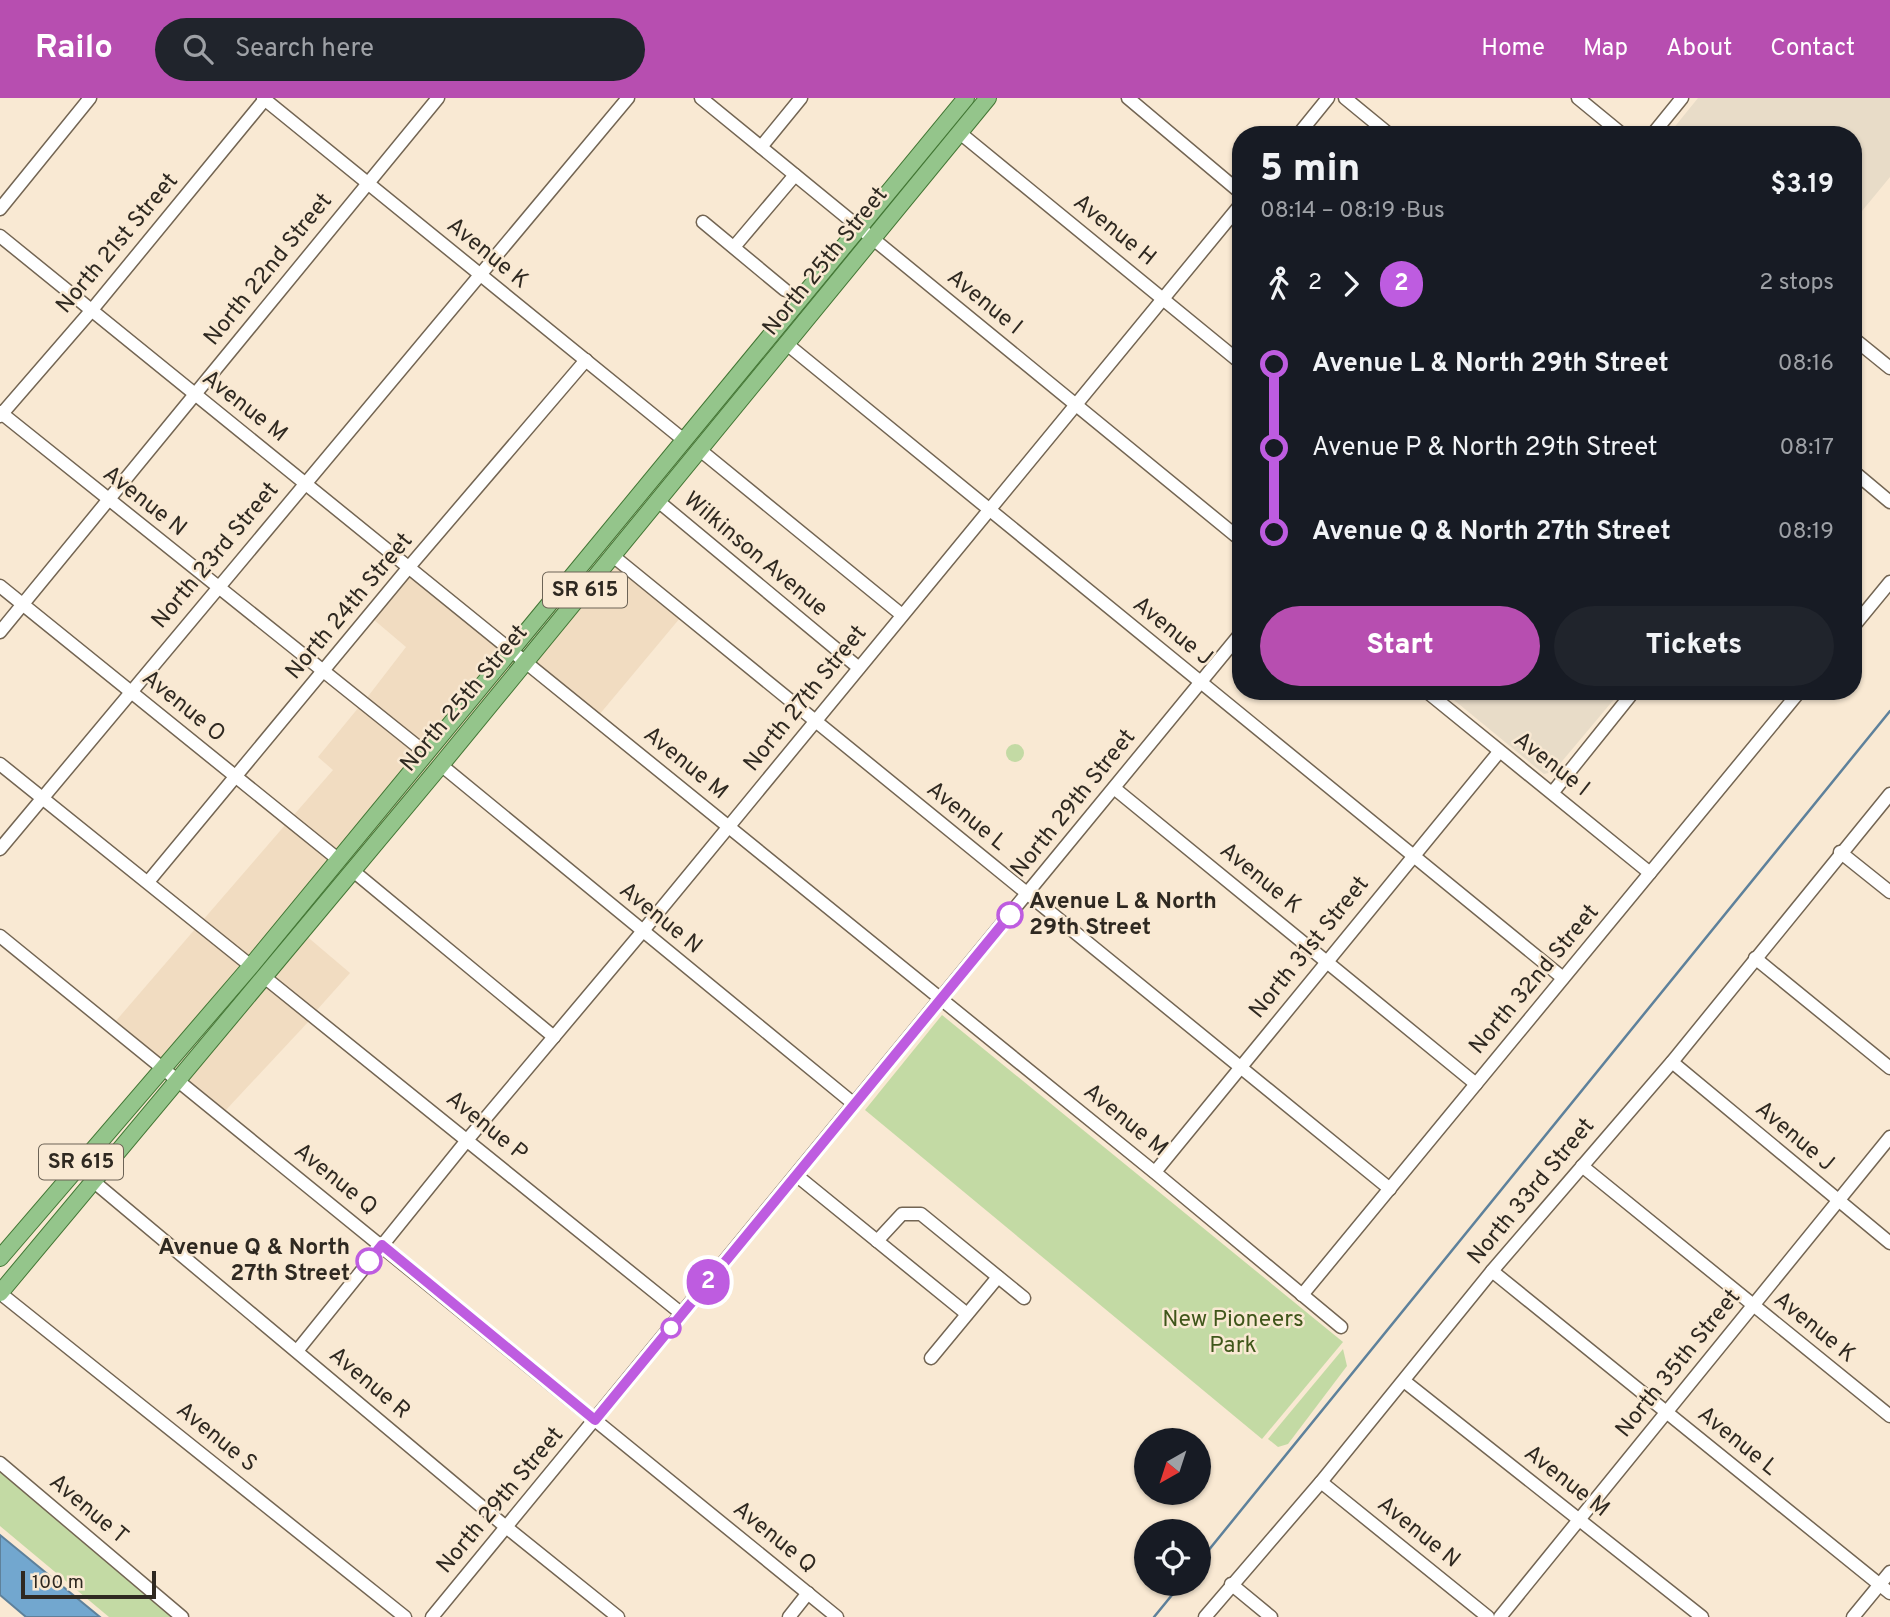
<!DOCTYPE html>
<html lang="en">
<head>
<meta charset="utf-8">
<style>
	:root { --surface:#171b24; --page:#20242c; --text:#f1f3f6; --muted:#9ea1a6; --accent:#b74eb0 }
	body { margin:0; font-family:Overpass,sans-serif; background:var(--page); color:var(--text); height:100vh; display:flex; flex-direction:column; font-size:26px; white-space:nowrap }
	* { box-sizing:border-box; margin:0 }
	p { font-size:23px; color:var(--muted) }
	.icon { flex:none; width:38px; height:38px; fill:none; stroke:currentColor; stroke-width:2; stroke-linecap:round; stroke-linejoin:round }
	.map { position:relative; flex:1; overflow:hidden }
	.panel { position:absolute; left:1232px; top:28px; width:630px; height:574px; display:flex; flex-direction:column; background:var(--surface); border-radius:28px; box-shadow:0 2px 5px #0004 }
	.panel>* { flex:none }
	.badge { padding:0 14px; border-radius:23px; font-size:24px; line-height:46px }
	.needle { width:46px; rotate:219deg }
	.tools { position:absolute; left:1134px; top:1330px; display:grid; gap:14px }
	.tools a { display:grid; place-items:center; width:77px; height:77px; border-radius:50%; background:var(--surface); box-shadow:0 2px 5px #0004; font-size:35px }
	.scale { position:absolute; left:21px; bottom:18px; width:135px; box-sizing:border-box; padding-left:7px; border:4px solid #2f2921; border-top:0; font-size:19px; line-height:24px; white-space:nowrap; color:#2f2921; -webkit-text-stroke:5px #f9e9d3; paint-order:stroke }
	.map>.badge { position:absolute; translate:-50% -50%; box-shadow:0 0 0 4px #fff }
	.legs { display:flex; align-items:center; gap:10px; height:77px; padding:0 28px; font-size:23px }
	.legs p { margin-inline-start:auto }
	.overview { display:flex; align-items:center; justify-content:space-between; height:119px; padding:0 28px }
	h1 { font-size:38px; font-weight:800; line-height:52px }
	.cta { display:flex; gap:14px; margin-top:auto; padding:14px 28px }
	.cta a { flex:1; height:80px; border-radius:42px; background:var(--accent); color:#fff; font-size:28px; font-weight:800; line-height:80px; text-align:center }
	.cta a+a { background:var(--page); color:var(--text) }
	ul { padding:0 28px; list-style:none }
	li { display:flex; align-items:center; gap:24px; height:84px; font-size:26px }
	li i { display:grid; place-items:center; width:10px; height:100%; margin:0 9px; background:currentColor }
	li i::after { content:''; width:18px; height:18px; margin:-9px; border:5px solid; border-radius:50%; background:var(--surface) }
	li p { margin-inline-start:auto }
	li:first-child i { background:linear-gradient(#0000 50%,currentColor 0) }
	li:last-child i { background:linear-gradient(currentColor 50%,#0000 0) }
	header { display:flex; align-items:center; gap:42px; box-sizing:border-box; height:98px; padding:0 35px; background:var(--accent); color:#fff }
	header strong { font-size:33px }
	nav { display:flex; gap:38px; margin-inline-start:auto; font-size:24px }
	.search { width:490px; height:63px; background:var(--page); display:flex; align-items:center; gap:18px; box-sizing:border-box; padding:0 24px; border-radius:38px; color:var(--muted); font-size:26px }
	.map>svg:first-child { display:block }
	.built { fill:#f1dcc1 }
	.education { fill:#e8dcc8 }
	.green { fill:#c3daa4 }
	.water { fill:#72a7cf; stroke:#5e819b; stroke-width:2 }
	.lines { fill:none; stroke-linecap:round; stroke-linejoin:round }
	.stream { stroke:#5e819b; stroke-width:2.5 }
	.minor-casing { stroke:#736553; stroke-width:15 }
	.major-casing { stroke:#427634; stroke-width:18 }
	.minor { stroke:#fff; stroke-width:12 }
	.major { stroke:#94c58b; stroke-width:16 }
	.line-1-casing { stroke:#fff; stroke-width:16 }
	.line-1 { stroke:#be5ce0; stroke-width:10 }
	.stop-1-dot { fill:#fff; stroke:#be5ce0; stroke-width:3.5 }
	.labels { text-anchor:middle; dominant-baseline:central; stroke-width:5; stroke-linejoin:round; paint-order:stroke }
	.shield { fill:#f9e9d3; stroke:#6c6356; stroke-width:2 }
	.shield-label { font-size:21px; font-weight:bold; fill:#2f2921 }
	.street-label { font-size:23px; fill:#2f2921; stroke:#f9e9d3 }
	.stop-label { font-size:23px; font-weight:bold; fill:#2f2921; stroke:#f9e9d3; text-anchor:start }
	.park-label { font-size:23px; fill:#3f561a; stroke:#f9e9d3 }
</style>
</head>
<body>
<header>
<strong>Railo</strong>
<div class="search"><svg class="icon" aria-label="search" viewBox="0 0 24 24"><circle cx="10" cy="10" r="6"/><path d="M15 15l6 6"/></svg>Search here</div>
<nav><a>Home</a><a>Map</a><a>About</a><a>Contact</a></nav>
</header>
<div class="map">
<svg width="1890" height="1519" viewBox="0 0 1890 1519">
	<rect width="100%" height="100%" fill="#f9e9d3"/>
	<g class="built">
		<polygon points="613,465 680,520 599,617 532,563"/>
		<polygon points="409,476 504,554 426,649 366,601 406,549 373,521"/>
		<polygon points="512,560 518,565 345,770 344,764"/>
		<polygon points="359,609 420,657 338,755 293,718 333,672 318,659"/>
		<polygon points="286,726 332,764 250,861 203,822"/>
		<polygon points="196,830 244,869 164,963 115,924"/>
		<polygon points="304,836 350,875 316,913 270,876"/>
		<polygon points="263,885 310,922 225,1013 185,981"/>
	</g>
	<g class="education">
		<polygon points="1698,0 1890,0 1890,79 1853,124 1853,37 1668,37"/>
		<polygon points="1443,593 1621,593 1553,674 1544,676"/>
	</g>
	<g class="green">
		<circle cx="1015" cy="655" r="9"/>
		<polygon points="942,917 1343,1244 1262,1341 865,1012"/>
		<polygon points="1343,1251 1347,1268 1288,1346 1278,1349 1268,1341"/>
		<polygon points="0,1372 174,1519 109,1519 0,1428"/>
	</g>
	<polygon class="water" points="0,1437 100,1519 26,1519 0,1497"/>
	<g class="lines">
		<g class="stream">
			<polyline points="1199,1464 1890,613"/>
			<polyline points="1154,1519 1181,1486"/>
		</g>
		<defs>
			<g id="minor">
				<polyline points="263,0 685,343"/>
				<polyline points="701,0 1241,442"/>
				<polyline points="1128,0 1241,95"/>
				<polyline points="1345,0 1390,37"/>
				<polyline points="1578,0 1623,37"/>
				<polyline points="960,35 1241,265"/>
				<polyline points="1298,37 1328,0"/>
				<polyline points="1652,37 1682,0"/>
				<polyline points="761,49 801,0"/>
				<polyline points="0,111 90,0"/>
				<polyline points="703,124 785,192"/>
				<polyline points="0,138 1158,1077 1341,1229"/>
				<polyline points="734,149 795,77"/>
				<polyline points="1853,240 1890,270"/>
				<polyline points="788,247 1563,880"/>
				<polyline points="0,314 427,656"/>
				<polyline points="0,318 91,213 266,0"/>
				<polyline points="700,352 902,517"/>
				<polyline points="1853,373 1890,404"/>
				<polyline points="658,403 859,570"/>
				<polyline points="613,458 1390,1091"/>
				<polyline points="0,488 339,762"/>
				<polyline points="1853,529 1890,484"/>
				<polyline points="0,534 438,0"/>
				<polyline points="1426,593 1650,775"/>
				<polyline points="0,666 251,868"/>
				<polyline points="441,667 854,1006"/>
				<polyline points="1114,690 1476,986"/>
				<polyline points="1553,694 1634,593"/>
				<polyline points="0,751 628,0"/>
				<polyline points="1840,754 1890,794"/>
				<polyline points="352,772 554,939"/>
				<polyline points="148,784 409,469 586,262"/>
				<polyline points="0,838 837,1519"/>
				<polyline points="1755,860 1890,970"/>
				<polyline points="263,878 682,1216"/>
				<polyline points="1672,964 1890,1145"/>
				<polyline points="1582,1068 1890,1318"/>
				<polyline points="1155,1074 1499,654"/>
				<polyline points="796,1077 967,1216"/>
				<polyline points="93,1083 506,1429 618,1519"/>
				<polyline points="877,1143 902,1116 921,1116 1024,1200"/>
				<polyline points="1492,1173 1890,1495"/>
				<polyline points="0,1195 405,1519"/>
				<polyline points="1302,1197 1800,593"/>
				<polyline points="297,1253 468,1041 642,834 1241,106"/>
				<polyline points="931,1260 998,1179"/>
				<polyline points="1404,1283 1702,1519"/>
				<polyline points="0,1365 182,1519"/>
				<polyline points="1321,1384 1488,1519"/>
				<polyline points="1231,1486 1271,1519"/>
				<polyline points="432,1519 1241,535"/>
				<polyline points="789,1519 808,1495"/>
				<polyline points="1205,1519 1321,1384 1492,1173 1672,964 1890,696"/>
				<polyline points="1500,1519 1890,1039"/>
				<polyline points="1853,1519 1890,1474"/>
			</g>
			<g id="major">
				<polyline points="0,1160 251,868 966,0"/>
				<polyline points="0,1195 441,667 988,0"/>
			</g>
		</defs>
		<use href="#minor" class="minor-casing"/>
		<use href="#major" class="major-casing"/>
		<use href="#minor" class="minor"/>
		<use href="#major" class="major"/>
	</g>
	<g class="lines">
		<defs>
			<polyline id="line-1" points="369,1163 382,1147 595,1322 1010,817"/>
		</defs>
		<use href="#line-1" class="line-1-casing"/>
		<use href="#line-1" class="line-1"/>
	</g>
	<g class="stop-1-dot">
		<circle cx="1010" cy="817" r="12"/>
		<circle cx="369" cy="1163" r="12"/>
		<circle cx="671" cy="1230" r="9"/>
	</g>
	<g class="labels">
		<g class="shield">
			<rect x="543" y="474.5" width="84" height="35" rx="5"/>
			<rect x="39" y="1046.5" width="84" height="35" rx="5"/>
		</g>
		<g class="shield-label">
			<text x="585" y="492">SR 615</text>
			<text x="81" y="1064">SR 615</text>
		</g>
		<g class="street-label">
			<text transform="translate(1114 133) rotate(39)">Avenue H</text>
			<text transform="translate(118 146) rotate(-50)">North 21st Street</text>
			<text transform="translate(487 156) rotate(39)">Avenue K</text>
			<text transform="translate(826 164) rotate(-51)">North 25th Street</text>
			<text transform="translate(269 172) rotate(-51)">North 22nd Street</text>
			<text transform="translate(984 205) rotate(39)">Avenue I</text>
			<text transform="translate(244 309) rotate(38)">Avenue M</text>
			<text transform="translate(144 404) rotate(38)">Avenue N</text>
			<text transform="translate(755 457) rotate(40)">Wilkinson Avenue</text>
			<text transform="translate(216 458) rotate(-50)">North 23rd Street</text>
			<text transform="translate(350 509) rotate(-50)">North 24th Street</text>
			<text transform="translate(1172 534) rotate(39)">Avenue J</text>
			<text transform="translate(465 601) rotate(-50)">North 25th Street</text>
			<text transform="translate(806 601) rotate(-51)">North 27th Street</text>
			<text transform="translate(183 609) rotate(39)">Avenue O</text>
			<text transform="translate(685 666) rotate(39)">Avenue M</text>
			<text transform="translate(1551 667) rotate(38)">Avenue I</text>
			<text transform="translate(1074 706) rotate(-51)">North 29th Street</text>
			<text transform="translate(966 719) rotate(39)">Avenue L</text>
			<text transform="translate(1260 781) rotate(39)">Avenue K</text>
			<text transform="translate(660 821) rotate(39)">Avenue N</text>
			<text transform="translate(1310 850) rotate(-51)">North 31st Street</text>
			<text transform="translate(1535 882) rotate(-50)">North 32nd Street</text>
			<text transform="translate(1125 1023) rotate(39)">Avenue M</text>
			<text transform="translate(486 1029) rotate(39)">Avenue P</text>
			<text transform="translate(1794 1039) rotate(40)">Avenue J</text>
			<text transform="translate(335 1082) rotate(39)">Avenue Q</text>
			<text transform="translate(1532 1094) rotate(-50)">North 33rd Street</text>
			<text transform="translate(1814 1230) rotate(39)">Avenue K</text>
			<text transform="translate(1679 1266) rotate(-51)">North 35th Street</text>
			<text transform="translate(369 1286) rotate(40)">Avenue R</text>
			<text transform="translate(216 1340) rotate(39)">Avenue S</text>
			<text transform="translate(1737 1344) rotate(39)">Avenue L</text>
			<text transform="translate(1566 1384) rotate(38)">Avenue M</text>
			<text transform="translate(501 1403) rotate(-50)">North 29th Street</text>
			<text transform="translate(88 1412) rotate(40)">Avenue T</text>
			<text transform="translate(1418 1435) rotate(39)">Avenue N</text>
			<text transform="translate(774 1440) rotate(39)">Avenue Q</text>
		</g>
		<g class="stop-label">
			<text x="1029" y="804">Avenue L &amp; North<tspan x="1029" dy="26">29th Street</tspan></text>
			<text x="350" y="1150" text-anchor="end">Avenue Q &amp; North<tspan x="350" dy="26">27th Street</tspan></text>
		</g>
		<g class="park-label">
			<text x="1233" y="1222">New Pioneers<tspan x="1233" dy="26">Park</tspan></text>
		</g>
	</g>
</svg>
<div class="tools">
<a><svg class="needle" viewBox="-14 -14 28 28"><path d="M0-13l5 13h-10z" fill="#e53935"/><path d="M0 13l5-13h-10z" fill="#9ea1a6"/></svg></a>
<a><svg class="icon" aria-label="locate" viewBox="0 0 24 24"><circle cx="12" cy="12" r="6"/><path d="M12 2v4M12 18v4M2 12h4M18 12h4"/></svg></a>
</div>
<div class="scale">100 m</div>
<b class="badge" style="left:708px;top:1184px;background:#be5ce0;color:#fff">2</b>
<section class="panel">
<div class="overview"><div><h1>5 min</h1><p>08:14 – 08:19 · Bus</p></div><b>$3.19</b></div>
<div class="legs"><svg class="icon" aria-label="walk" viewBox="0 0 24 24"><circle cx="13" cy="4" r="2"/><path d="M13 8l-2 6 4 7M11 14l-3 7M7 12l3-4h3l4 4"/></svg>2<svg class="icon" aria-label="forward" viewBox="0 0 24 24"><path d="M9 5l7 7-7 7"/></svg><b class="badge" style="background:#be5ce0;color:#fff">2</b><p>2 stops</p></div>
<ul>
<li><i style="color:#be5ce0"></i><b>Avenue L &amp; North 29th Street</b><p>08:16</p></li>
<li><i style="color:#be5ce0"></i><span>Avenue P &amp; North 29th Street</span><p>08:17</p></li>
<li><i style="color:#be5ce0"></i><b>Avenue Q &amp; North 27th Street</b><p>08:19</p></li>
</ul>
<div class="cta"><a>Start</a><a>Tickets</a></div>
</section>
</div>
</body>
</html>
